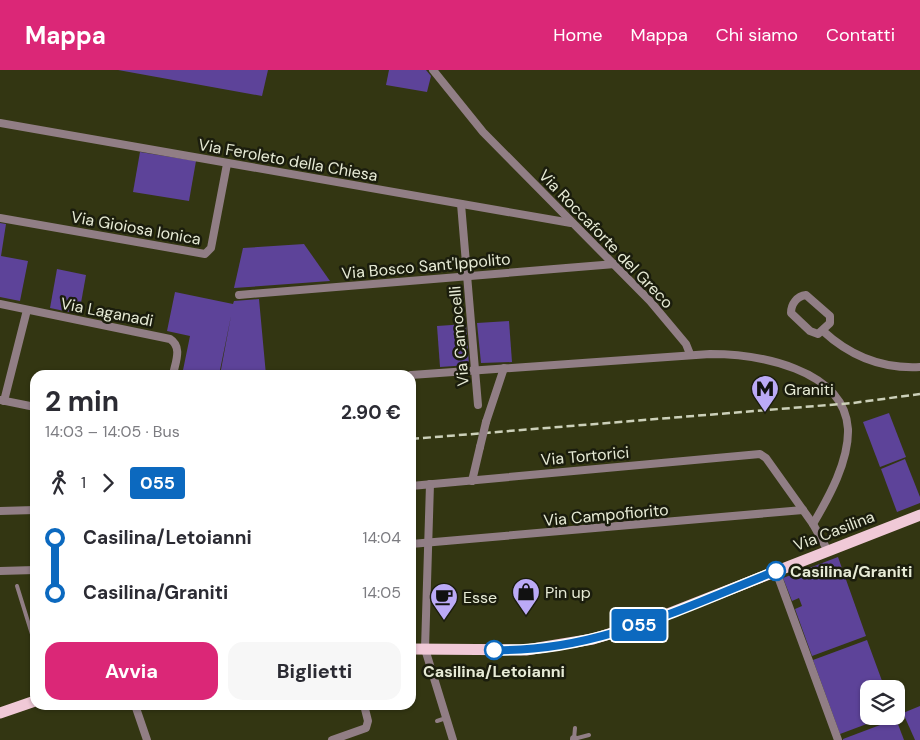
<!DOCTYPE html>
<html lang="it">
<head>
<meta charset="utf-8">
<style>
	:root { --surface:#fff; --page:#f7f7f7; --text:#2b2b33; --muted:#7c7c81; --accent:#db2777 }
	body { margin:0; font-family:"DM Sans",sans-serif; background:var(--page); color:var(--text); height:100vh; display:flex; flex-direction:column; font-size:19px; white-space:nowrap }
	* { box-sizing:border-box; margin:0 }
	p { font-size:16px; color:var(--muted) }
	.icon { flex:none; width:28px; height:28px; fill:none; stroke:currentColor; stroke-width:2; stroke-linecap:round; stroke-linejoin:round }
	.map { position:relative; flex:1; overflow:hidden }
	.side { position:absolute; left:30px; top:300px; width:386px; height:340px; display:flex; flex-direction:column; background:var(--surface); border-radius:15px; box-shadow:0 1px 4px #0004 }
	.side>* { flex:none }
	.badge { padding:0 10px; border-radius:4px; font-size:18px; line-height:32px }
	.buttons { position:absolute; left:860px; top:610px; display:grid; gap:10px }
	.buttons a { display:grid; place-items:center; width:45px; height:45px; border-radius:10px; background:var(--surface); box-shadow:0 1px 4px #0004; font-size:25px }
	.map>.badge { position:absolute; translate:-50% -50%; box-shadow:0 0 0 2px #fff }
	.legs { display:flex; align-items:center; gap:8px; height:55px; padding:0 15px; font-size:16px }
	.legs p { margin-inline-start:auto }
	.summary { display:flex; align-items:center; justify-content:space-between; height:85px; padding:0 15px }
	h1 { font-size:28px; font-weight:700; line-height:38px }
	.button { display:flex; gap:10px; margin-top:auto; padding:10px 15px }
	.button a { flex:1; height:58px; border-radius:15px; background:var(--accent); color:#fff; font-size:20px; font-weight:700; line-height:58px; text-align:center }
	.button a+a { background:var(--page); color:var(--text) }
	ul { padding:0 15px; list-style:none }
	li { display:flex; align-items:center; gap:18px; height:55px; font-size:19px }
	li i { display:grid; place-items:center; width:8px; height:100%; margin:0 6px; background:currentColor }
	li i::after { content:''; width:12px; height:12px; margin:-6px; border:4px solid; border-radius:50%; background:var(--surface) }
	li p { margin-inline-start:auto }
	li:first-child i { background:linear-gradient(#0000 50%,currentColor 0) }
	li:last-child i { background:linear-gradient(currentColor 50%,#0000 0) }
	header { display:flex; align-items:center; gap:30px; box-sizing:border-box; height:70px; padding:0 25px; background:var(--accent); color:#fff }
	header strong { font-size:24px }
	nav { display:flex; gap:28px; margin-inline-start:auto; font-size:18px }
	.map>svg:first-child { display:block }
	.green { fill:#5d4399 }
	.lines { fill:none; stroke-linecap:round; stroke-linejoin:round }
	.service { stroke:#917e85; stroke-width:4 }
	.minor { stroke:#917e85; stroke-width:8 }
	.primary { stroke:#f0c9d7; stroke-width:11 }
	.rail { stroke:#ccd0b9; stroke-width:2.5; stroke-dasharray:8 4; stroke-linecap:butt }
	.minor-bridge { stroke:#917e85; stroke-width:8 }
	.line-1-casing { stroke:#fff; stroke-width:11 }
	.line-1 { stroke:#0c69bf; stroke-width:8 }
	.stop-1-dot { fill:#fff; stroke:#0c69bf; stroke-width:2.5 }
	.labels { text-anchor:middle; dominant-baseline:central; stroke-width:5; stroke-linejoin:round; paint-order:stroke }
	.street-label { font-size:16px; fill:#e7ebd6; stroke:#1b1d0d }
	.poi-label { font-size:16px; fill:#e7ebd6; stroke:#1b1d0d; text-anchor:start }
	.stop-label { font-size:16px; font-weight:bold; fill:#e7ebd6; stroke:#1b1d0d; text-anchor:start }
</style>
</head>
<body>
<header>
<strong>Mappa</strong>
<nav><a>Home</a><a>Mappa</a><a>Chi siamo</a><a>Contatti</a></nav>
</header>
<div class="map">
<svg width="920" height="670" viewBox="0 0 920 670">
	<rect width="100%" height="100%" fill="#333612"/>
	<g class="green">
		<polygon points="118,0 268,0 262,26"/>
		<polygon points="389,0 426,0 431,6 427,22 386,15"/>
		<polygon points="140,82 196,91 189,131 133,122"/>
		<polygon points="0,153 6,154 1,186 28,191 20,231 0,227"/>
		<polygon points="304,174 330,211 234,218 243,178"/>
		<polygon points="57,199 86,205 79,244 50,238"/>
		<polygon points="175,222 233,234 234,231 259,229 266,305 220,305 231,246 219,305 182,305 190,266 167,261"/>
		<polygon points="509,251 512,292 481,293 477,253"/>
		<polygon points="466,254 469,295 440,297 437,256"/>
		<polygon points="889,343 906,387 880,397 863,352"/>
		<polygon points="905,389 920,427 920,433 897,442 881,399"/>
		<polygon points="838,487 866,566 812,586 795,539 802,536 799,528 792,531 783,508"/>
		<polygon points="867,570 885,619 869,619 869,646 888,646 840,664 813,590"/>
		<polygon points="920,636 920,670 915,670 903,643"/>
		<polygon points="896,649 904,670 843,670 843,669"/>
	</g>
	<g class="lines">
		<g class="service">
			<polyline points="17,516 35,574"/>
			<polyline points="437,651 446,648"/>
			<polyline points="575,658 574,669 589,665"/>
		</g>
		<g class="minor">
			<polyline points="433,0 483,62 650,231 686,274 690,284"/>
			<polyline points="0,53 571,153"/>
			<polyline points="461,134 478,335"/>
			<polyline points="0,148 205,184 211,178 227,94"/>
			<polyline points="239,225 615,194"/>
			<path d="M806,225L830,246V253L818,264L810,261L791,243C791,234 797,226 806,225Z"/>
			<path d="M0,234L170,269C183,277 175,293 173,305"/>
			<path d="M823,261C850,286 883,299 920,297"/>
			<path d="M411,305L710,284C757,284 844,298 848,359C849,391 829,427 813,454"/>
			<polyline points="0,330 35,337"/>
			<polyline points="4,331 27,240"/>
			<polyline points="486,352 504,298"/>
			<polyline points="472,411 480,377"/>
			<polyline points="430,414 425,579 453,670"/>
			<polyline points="411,416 760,384 766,388 813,454 828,481"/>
			<polyline points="0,441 35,440"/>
			<polyline points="411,474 803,440"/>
			<polyline points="0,501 35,500"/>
			<polyline points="776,501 838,670"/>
			<polyline points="135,635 147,670"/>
			<polyline points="332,670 366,658 368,651 364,635"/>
			<polyline points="574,670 574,669"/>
		</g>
		<g class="primary">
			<polyline points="411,579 526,580 593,569 647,552 920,445"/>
			<polyline points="0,643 35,631"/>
		</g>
		<polyline class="rail" points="411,369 853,333 920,324"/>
		<polyline class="minor-bridge" points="480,377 486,352"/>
	</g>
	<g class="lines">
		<defs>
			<path id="line-1" d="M494,580C594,583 685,537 776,501"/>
		</defs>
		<use href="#line-1" class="line-1-casing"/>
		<use href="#line-1" class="line-1"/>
	</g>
	<defs>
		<symbol id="metro-pin" viewBox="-11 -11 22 30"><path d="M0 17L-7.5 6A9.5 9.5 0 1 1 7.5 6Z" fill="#bbaaf6" stroke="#1b1d0d"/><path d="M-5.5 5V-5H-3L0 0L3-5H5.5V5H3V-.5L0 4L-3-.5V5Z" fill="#111"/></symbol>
		<symbol id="shop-pin" viewBox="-11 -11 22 30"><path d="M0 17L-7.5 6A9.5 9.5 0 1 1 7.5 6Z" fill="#bbaaf6" stroke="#1b1d0d"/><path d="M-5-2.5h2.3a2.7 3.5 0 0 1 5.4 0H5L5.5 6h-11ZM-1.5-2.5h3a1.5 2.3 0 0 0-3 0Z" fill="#111"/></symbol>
		<symbol id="cafe-pin" viewBox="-11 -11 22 30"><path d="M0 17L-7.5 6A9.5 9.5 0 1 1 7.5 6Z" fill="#bbaaf6" stroke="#1b1d0d"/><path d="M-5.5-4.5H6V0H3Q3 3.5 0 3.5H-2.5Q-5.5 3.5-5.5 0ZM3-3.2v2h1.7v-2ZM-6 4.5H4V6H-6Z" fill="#111"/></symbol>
	</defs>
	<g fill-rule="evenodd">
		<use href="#metro-pin" x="749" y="303" width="32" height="43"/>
		<use href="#shop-pin" x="510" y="506" width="32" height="43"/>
		<use href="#cafe-pin" x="428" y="511" width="32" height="43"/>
	</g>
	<g class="stop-1-dot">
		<circle cx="776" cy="501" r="9"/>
		<circle cx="494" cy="580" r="9"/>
	</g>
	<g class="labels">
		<g class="street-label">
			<text transform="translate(288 90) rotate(10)">Via Feroleto della Chiesa</text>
			<text transform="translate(136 158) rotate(10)">Via Gioiosa Ionica</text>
			<text transform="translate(606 169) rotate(46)">Via Roccaforte del Greco</text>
			<text transform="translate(426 196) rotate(-5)">Via Bosco Sant'Ippolito</text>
			<text transform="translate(107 242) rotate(11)">Via Laganadi</text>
			<text transform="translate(459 266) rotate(-95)">Via Camocelli</text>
			<text transform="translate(585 386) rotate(-5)">Via Tortorici</text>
			<text transform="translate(606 445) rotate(-5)">Via Campofiorito</text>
			<text transform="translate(834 461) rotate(-21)">Via Casilina</text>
		</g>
		<g class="poi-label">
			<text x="784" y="319">Graniti</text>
			<text x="545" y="522">Pin up</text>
			<text x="463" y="527">Esse</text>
		</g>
		<g class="stop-label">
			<text x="790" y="501">Casilina/Graniti</text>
			<text x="494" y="601" text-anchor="middle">Casilina/Letoianni</text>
		</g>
	</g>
</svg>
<div class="buttons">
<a><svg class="icon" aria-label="layers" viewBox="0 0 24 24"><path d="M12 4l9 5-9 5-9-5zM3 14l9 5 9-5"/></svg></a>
</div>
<b class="badge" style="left:639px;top:555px;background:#0c69bf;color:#fff">055</b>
<section class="side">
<div class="summary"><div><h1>2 min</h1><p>14:03 – 14:05 · Bus</p></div><b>2.90 €</b></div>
<div class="legs"><svg class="icon" aria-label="walk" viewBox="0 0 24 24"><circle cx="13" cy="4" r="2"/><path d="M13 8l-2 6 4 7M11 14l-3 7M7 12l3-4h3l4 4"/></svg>1<svg class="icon" aria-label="forward" viewBox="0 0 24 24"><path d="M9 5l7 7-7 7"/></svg><b class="badge" style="background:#0c69bf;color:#fff">055</b></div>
<ul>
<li><i style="color:#0c69bf"></i><b>Casilina/Letoianni</b><p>14:04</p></li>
<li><i style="color:#0c69bf"></i><b>Casilina/Graniti</b><p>14:05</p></li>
</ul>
<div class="button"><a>Avvia</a><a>Biglietti</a></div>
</section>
</div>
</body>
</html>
